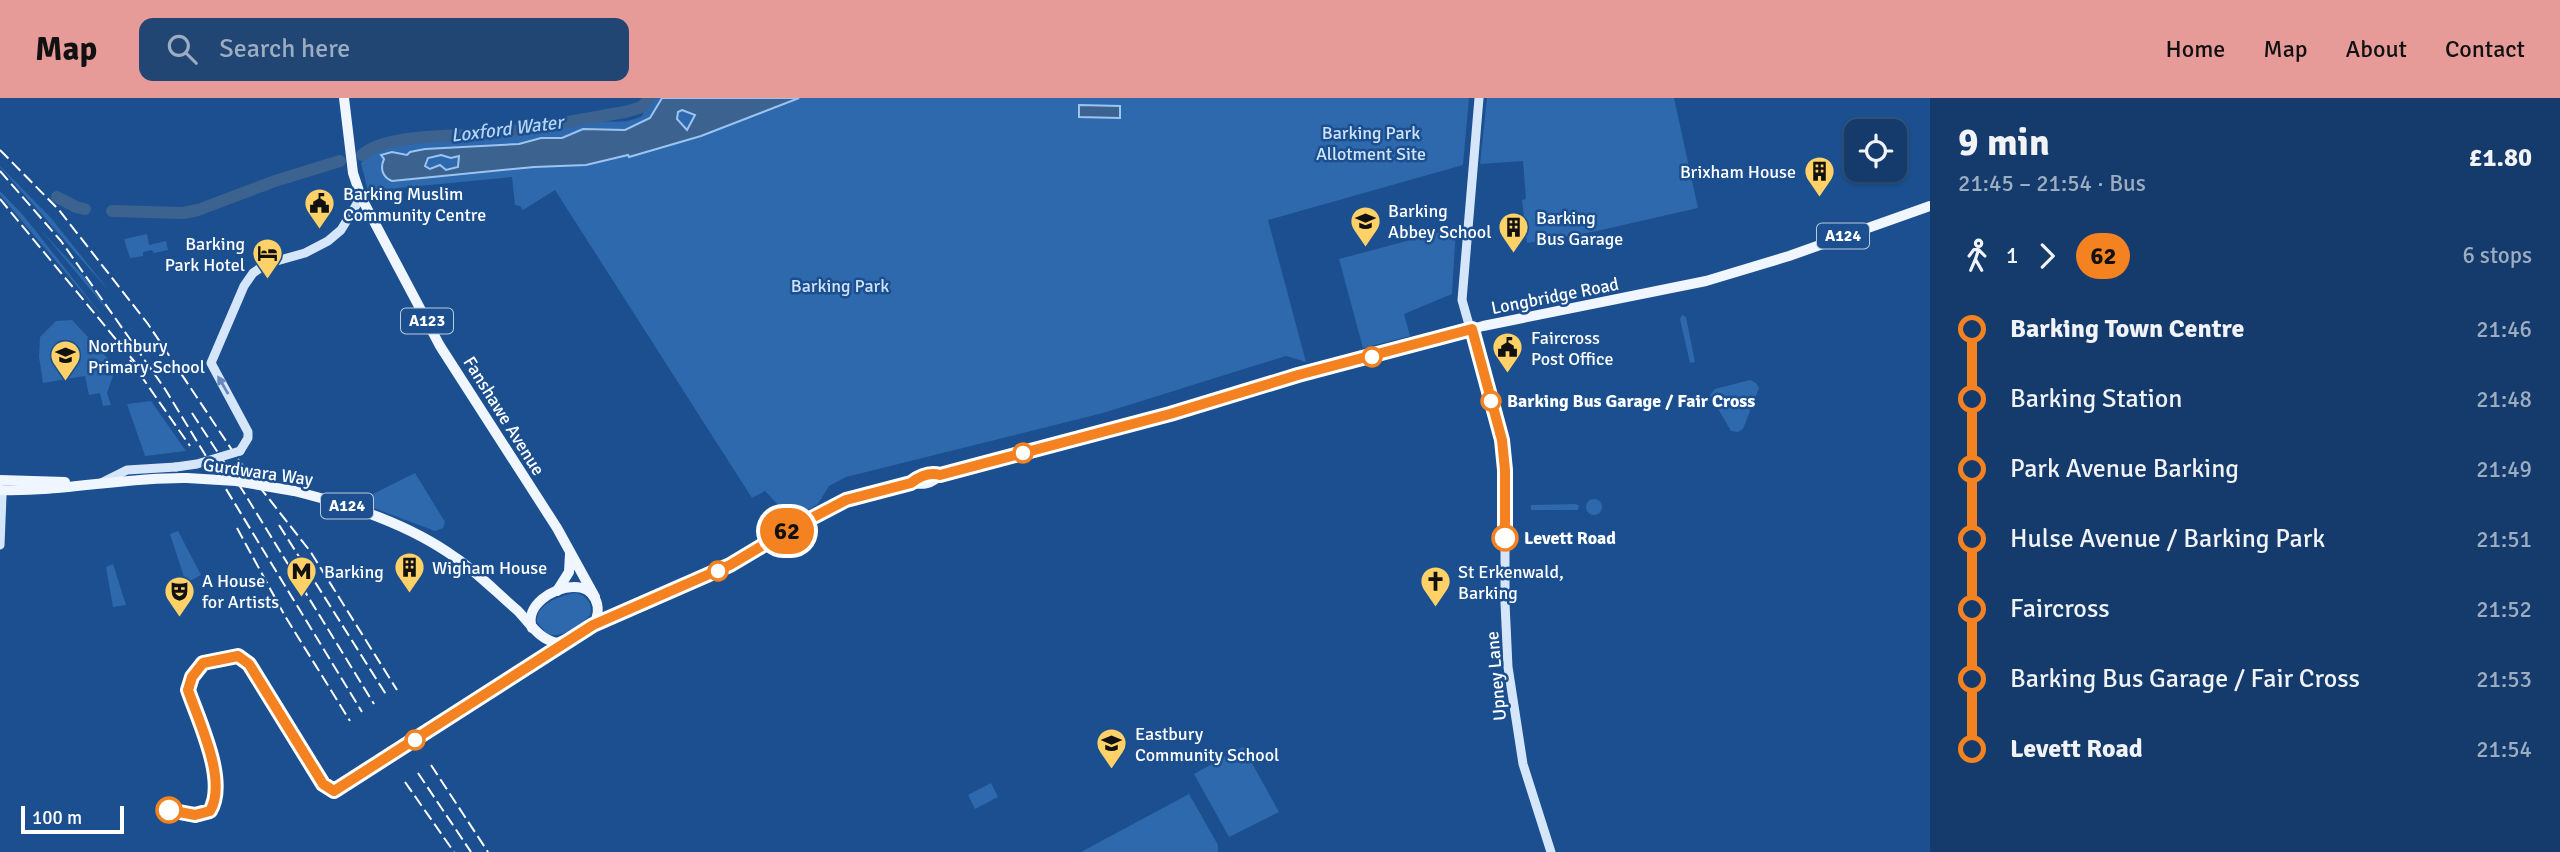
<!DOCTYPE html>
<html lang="en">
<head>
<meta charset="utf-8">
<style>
	:root { --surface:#143b6b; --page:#214673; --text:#f1f3f6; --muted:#9dadc1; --line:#33557e; --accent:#e69b98 }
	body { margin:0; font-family:Signika,sans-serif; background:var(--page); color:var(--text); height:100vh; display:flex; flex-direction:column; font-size:26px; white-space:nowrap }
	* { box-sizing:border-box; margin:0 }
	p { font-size:23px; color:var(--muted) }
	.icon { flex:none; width:38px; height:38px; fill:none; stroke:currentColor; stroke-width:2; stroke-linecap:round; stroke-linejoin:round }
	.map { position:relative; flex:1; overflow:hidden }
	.drawer { display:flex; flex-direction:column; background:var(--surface); width:630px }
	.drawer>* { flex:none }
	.badge { padding:0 14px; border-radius:23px; font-size:24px; line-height:46px }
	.buttons { position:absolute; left:1844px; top:21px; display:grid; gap:14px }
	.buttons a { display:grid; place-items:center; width:63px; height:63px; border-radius:14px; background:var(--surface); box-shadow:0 2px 5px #0004,0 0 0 2px var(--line); font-size:35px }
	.scale { position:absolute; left:21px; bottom:18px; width:103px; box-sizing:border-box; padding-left:7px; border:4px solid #fff; border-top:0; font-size:19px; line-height:24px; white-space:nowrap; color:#fff; -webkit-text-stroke:5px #1b4f8f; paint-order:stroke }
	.map>.badge { position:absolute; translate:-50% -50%; box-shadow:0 0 0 4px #fff }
	.legs { display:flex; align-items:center; gap:10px; height:77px; padding:0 28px; font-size:23px }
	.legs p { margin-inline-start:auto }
	.headline { display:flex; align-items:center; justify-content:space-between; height:119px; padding:0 28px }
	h1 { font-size:38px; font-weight:700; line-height:52px }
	ul { padding:0 28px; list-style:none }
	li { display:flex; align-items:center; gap:24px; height:70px; font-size:26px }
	li i { display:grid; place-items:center; width:10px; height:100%; margin:0 9px; background:currentColor }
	li i::after { content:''; width:18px; height:18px; margin:-9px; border:5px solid; border-radius:50%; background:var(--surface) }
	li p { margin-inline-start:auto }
	li:first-child i { background:linear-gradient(#0000 50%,currentColor 0) }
	li:last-child i { background:linear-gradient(currentColor 50%,#0000 0) }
	header { display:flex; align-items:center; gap:42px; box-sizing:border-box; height:98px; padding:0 35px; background:var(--accent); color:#111 }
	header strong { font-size:33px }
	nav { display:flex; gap:38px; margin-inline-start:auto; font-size:24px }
	.search { width:490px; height:63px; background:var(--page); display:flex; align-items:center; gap:18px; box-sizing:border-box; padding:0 24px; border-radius:14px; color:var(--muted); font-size:26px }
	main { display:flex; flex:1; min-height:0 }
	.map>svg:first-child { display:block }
	.green { fill:#2e69ad }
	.water { fill:#3c6290; stroke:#9cc4f0; stroke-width:2; fill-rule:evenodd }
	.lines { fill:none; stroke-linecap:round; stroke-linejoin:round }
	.river { stroke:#3c6290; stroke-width:12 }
	.secondary { stroke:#d6e6fa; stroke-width:9 }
	.primary { stroke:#f0f6ff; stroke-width:10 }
	.rail { stroke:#fff; stroke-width:2; stroke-dasharray:12 5; stroke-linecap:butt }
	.secondary-bridge { stroke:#d6e6fa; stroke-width:9 }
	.primary-bridge { stroke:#f0f6ff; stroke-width:10 }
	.oneway { fill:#668bba }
	.line-1-casing { stroke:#fff; stroke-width:16 }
	.line-1 { stroke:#f58220; stroke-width:10 }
	.stop-1-dot { fill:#fff; stroke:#f58220; stroke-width:3.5 }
	.labels { text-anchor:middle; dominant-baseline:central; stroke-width:5; stroke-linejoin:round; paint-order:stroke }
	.shield { fill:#1b4f8f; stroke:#bbcadd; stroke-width:2 }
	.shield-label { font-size:16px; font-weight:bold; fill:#fff }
	.park-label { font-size:18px; fill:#cfe3fa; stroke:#1b4f8f }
	.poi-label { font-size:18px; fill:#fff; stroke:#1b4f8f; text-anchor:start }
	.street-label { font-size:18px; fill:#fff; stroke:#1b4f8f }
	.stop-label { font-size:18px; font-weight:bold; fill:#fff; stroke:#1b4f8f; text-anchor:start }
	.water-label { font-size:19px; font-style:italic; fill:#b5d3f5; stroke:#1b4f8f }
</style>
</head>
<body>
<header>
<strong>Map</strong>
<div class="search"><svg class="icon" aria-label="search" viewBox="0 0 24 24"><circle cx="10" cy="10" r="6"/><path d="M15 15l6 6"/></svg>Search here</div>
<nav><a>Home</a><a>Map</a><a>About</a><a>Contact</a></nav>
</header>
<main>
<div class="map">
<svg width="1930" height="754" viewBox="0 0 1930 754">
	<rect width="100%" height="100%" fill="#1b4f8f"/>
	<g class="green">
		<path d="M651,0H1469L1463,67L1268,122L1306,264L1286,258L1103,315L846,379L829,388L818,406L804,414L797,411L782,420L780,409L765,393L752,400L555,92L523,112L520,108L515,107L512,79L368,93L361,65C389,35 460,43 500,39C531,35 563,26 595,24C614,22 623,27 642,18Z"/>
		<polygon points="1487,0 1674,0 1698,110 1597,133 1527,145 1522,102 1526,101 1523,63 1480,66"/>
		<polygon points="0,68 51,120 110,194 0,69"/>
		<polygon points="0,93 23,117 104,220 0,97"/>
		<polygon points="1456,130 1452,196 1404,216 1410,238 1363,250 1339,161"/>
		<polygon points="40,131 85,180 110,215"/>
		<polygon points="147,136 149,147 166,143 168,152 154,155 152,152 143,154 143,158 130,160 124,141"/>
		<polygon points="1682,217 1686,219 1695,264 1690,265 1680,221"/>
		<polygon points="72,222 116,269 107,295 111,307 103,308 100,295 89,297 85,278 43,285 39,259 40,239 56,223"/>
		<polygon points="1750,282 1756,285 1759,290 1743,331 1738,334 1731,333 1710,297 1715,291"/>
		<polygon points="151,303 186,353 145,358 127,306"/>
		<polygon points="415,375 445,424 443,430 435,433 363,406 365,400"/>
		<circle cx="1594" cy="409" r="8"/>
		<polygon points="1576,406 1579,408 1578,412 1531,412 1531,407"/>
		<polygon points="178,433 201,477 186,485 170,436"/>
		<polygon points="113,466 126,507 113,509 106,469"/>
		<path d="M575,495C586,497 593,505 590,517C581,528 561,541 547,536L537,524C535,506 560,498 575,495Z"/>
		<polygon points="1243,649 1279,714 1229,739 1194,676"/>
		<polygon points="991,685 998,699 975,711 968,697"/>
		<polygon points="1189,696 1218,747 1218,754 1081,754"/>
	</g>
	<g class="water">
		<path d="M662,0H799L701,38L629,59L628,57L586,67L534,69L392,83C382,79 380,70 384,61L381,57L392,54L407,57L410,54L425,51L519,46L541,40H562L583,31L625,32L650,20ZM682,12L695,17L687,32L677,21L678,14ZM441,57L451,60L459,58L458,69L446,72L440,67L430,71L425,68L428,60Z"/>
		<polygon points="1079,7 1120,8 1120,20 1079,19"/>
	</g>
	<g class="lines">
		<g class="river">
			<path d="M362,57C387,34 464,39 498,35C541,29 583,21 625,14L642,9L649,0"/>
			<polyline points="57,99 76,109 85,111"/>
			<polyline points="112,113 183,115 198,112 275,83 340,63"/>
		</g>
		<g class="secondary">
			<polyline points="1479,0 1462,202 1502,343 1505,372 1505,505 1508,569 1523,666 1551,754"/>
			<polyline points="240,353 248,340 248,334 211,265 244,188 253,175 266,166 305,155 328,143 341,132 361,99"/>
			<polyline points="101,385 127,372 176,369"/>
			<polyline points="0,393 2,398 0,447"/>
		</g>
		<g class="primary">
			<polyline points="344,0 353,75 361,99 440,248 557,430 595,499"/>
			<polyline points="0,382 65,384"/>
			<path d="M911,385C923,387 932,386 940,377L1170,316L1298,277L1483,228L1706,183L1789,158L1930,108"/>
			<path d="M0,392C63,394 124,379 187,380"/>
			<path d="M294,393C350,407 409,426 456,460C478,475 497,495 517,512C530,525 538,541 557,545L730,467L830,410L862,397L911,385L919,379L933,375L940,377"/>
			<polyline points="557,493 569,474 570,456"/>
			<path d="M532,530C524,508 553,489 573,489C595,488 604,510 593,527"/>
		</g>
		<g class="rail">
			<polyline points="0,52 59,112 148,226 240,364 310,453 397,592"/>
			<polyline points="0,73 61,143 165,291 362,614"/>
			<polyline points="0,101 138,268"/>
			<polyline points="130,262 190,348"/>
			<polyline points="192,315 243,393 374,606"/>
			<polyline points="279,427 387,598"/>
			<polyline points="237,430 285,518 350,623"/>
			<polyline points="431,667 488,754"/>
			<polyline points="418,675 471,754"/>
			<polyline points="405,684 454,754"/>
		</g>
		<polyline class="secondary-bridge" points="176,369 197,366 240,353"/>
		<polyline class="primary-bridge" points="187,380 236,383 294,393"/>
	</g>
	<defs><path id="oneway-solid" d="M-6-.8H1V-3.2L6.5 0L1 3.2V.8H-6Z" transform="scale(1.75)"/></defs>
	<use class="oneway" href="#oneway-solid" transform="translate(223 287) rotate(-120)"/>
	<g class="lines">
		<defs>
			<path id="line-1" d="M169,712L195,717L210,713C228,683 199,624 188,592L192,579L203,565L238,558L249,566L323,686L334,693L593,527L730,467L785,434L846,402L911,385C920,378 929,374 940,377L1170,316L1298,277L1472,231L1502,342L1505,372V440"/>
		</defs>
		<use href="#line-1" class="line-1-casing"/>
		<use href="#line-1" class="line-1"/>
	</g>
	<defs>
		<symbol id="building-pin" viewBox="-11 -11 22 30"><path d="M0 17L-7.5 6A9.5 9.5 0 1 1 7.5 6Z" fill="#ffd166" stroke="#1b4f8f"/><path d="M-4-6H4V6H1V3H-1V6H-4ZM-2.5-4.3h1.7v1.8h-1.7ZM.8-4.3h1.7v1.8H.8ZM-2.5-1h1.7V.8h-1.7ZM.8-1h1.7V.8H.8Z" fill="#111"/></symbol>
		<symbol id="civic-pin" viewBox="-11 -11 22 30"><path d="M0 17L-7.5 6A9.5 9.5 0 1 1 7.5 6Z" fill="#ffd166" stroke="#1b4f8f"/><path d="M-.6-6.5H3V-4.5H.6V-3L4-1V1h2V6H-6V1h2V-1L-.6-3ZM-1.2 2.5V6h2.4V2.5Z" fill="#111"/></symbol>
		<symbol id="school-pin" viewBox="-11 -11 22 30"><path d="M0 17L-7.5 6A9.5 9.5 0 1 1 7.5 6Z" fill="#ffd166" stroke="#1b4f8f"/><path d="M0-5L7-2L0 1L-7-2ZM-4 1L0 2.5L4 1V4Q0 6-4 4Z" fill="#111"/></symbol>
		<symbol id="hotel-pin" viewBox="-11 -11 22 30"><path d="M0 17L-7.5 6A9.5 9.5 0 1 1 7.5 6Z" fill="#ffd166" stroke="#1b4f8f"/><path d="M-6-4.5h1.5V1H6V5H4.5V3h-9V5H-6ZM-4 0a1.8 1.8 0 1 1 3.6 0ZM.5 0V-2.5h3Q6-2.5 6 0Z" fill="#111"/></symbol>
		<symbol id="metro-pin" viewBox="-11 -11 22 30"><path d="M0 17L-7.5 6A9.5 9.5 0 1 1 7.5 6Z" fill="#ffd166" stroke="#1b4f8f"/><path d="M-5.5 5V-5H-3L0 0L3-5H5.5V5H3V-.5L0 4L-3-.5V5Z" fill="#111"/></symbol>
		<symbol id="church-pin" viewBox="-11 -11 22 30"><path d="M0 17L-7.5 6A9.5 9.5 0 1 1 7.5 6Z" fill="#ffd166" stroke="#1b4f8f"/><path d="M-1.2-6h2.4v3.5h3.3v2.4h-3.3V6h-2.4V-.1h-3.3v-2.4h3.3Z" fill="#111"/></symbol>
		<symbol id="theatre-pin" viewBox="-11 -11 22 30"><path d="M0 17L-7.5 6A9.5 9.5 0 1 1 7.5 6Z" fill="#ffd166" stroke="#1b4f8f"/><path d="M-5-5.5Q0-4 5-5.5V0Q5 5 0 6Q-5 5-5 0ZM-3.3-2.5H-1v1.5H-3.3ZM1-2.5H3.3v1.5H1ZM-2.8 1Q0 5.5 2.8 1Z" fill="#111"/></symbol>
	</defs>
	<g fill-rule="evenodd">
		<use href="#building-pin" x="1802" y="56" width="35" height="47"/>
		<use href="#civic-pin" x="302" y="88" width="35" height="47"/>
		<use href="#school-pin" x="1348" y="106" width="35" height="47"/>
		<use href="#building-pin" x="1496" y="112" width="35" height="47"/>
		<use href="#hotel-pin" x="250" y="138" width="35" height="47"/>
		<use href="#civic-pin" x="1490" y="232" width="35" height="47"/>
		<use href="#school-pin" x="48" y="240" width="35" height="47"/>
		<use href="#building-pin" x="392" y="452" width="35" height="47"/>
		<use href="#metro-pin" x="284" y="456" width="35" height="47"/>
		<use href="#church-pin" x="1418" y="466" width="35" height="47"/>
		<use href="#theatre-pin" x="162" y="476" width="35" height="47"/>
		<use href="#school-pin" x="1094" y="628" width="35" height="47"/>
	</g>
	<g class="stop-1-dot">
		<circle cx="1372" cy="259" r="9"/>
		<circle cx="1491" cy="303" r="9"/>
		<circle cx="1023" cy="355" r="9"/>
		<circle cx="1505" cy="440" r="12"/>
		<circle cx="718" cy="473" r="9"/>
		<circle cx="415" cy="642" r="9"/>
		<circle cx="169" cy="712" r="12"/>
	</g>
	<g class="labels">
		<g class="shield">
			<rect x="1817" y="125.5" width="52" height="25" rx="5"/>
			<rect x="401" y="210.5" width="52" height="25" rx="5"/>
			<rect x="321" y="395.5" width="52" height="25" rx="5"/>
		</g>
		<g class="shield-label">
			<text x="1843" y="138">A124</text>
			<text x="427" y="223">A123</text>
			<text x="347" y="408">A124</text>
		</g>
		<g class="park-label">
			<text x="1371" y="35">Barking Park<tspan x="1371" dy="21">Allotment Site</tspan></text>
			<text x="840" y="188">Barking Park</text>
		</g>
		<g class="poi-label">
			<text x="1796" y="74" text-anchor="end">Brixham House</text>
			<text x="343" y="96">Barking Muslim<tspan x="343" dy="21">Community Centre</tspan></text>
			<text x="1388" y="113">Barking<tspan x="1388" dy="21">Abbey School</tspan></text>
			<text x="1536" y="120">Barking<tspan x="1536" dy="21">Bus Garage</tspan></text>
			<text x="245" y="146" text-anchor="end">Barking<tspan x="245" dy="21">Park Hotel</tspan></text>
			<text x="1531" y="240">Faircross<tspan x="1531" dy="21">Post Office</tspan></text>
			<text x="88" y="248">Northbury<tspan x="88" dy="21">Primary School</tspan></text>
			<text x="432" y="470">Wigham House</text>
			<text x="324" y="474">Barking</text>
			<text x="1458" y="474">St Erkenwald,<tspan x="1458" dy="21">Barking</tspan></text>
			<text x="202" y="483">A House<tspan x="202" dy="21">for Artists</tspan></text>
			<text x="1135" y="636">Eastbury<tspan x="1135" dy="21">Community School</tspan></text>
		</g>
		<g class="street-label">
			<text transform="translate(1555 198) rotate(-11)">Longbridge Road</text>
			<text transform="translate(504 318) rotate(58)">Fanshawe Avenue</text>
			<text transform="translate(258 374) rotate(8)">Gurdwara Way</text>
			<text transform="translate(1496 578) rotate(-95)">Upney Lane</text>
		</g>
		<g class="stop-label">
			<text x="1507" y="303">Barking Bus Garage / Fair Cross</text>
			<text x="1524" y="440">Levett Road</text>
		</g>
		<g class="water-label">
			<text transform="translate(507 31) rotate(-7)">Loxford Water</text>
		</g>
	</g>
</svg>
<div class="buttons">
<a><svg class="icon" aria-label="locate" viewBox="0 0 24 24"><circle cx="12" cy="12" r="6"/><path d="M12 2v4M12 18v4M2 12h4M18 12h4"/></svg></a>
</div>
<div class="scale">100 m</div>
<b class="badge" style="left:787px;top:433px;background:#f58220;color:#111">62</b>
</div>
<section class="drawer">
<div class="headline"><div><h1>9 min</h1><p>21:45 – 21:54 · Bus</p></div><b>£1.80</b></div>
<div class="legs"><svg class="icon" aria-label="walk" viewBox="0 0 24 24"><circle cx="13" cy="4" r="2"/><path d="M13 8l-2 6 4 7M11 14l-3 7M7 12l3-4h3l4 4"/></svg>1<svg class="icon" aria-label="forward" viewBox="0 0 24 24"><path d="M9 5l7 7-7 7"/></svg><b class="badge" style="background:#f58220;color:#111">62</b><p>6 stops</p></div>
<ul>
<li><i style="color:#f58220"></i><b>Barking Town Centre</b><p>21:46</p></li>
<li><i style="color:#f58220"></i><span>Barking Station</span><p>21:48</p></li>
<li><i style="color:#f58220"></i><span>Park Avenue Barking</span><p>21:49</p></li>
<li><i style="color:#f58220"></i><span>Hulse Avenue / Barking Park</span><p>21:51</p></li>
<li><i style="color:#f58220"></i><span>Faircross</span><p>21:52</p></li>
<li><i style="color:#f58220"></i><span>Barking Bus Garage / Fair Cross</span><p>21:53</p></li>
<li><i style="color:#f58220"></i><b>Levett Road</b><p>21:54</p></li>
</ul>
</section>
</main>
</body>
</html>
